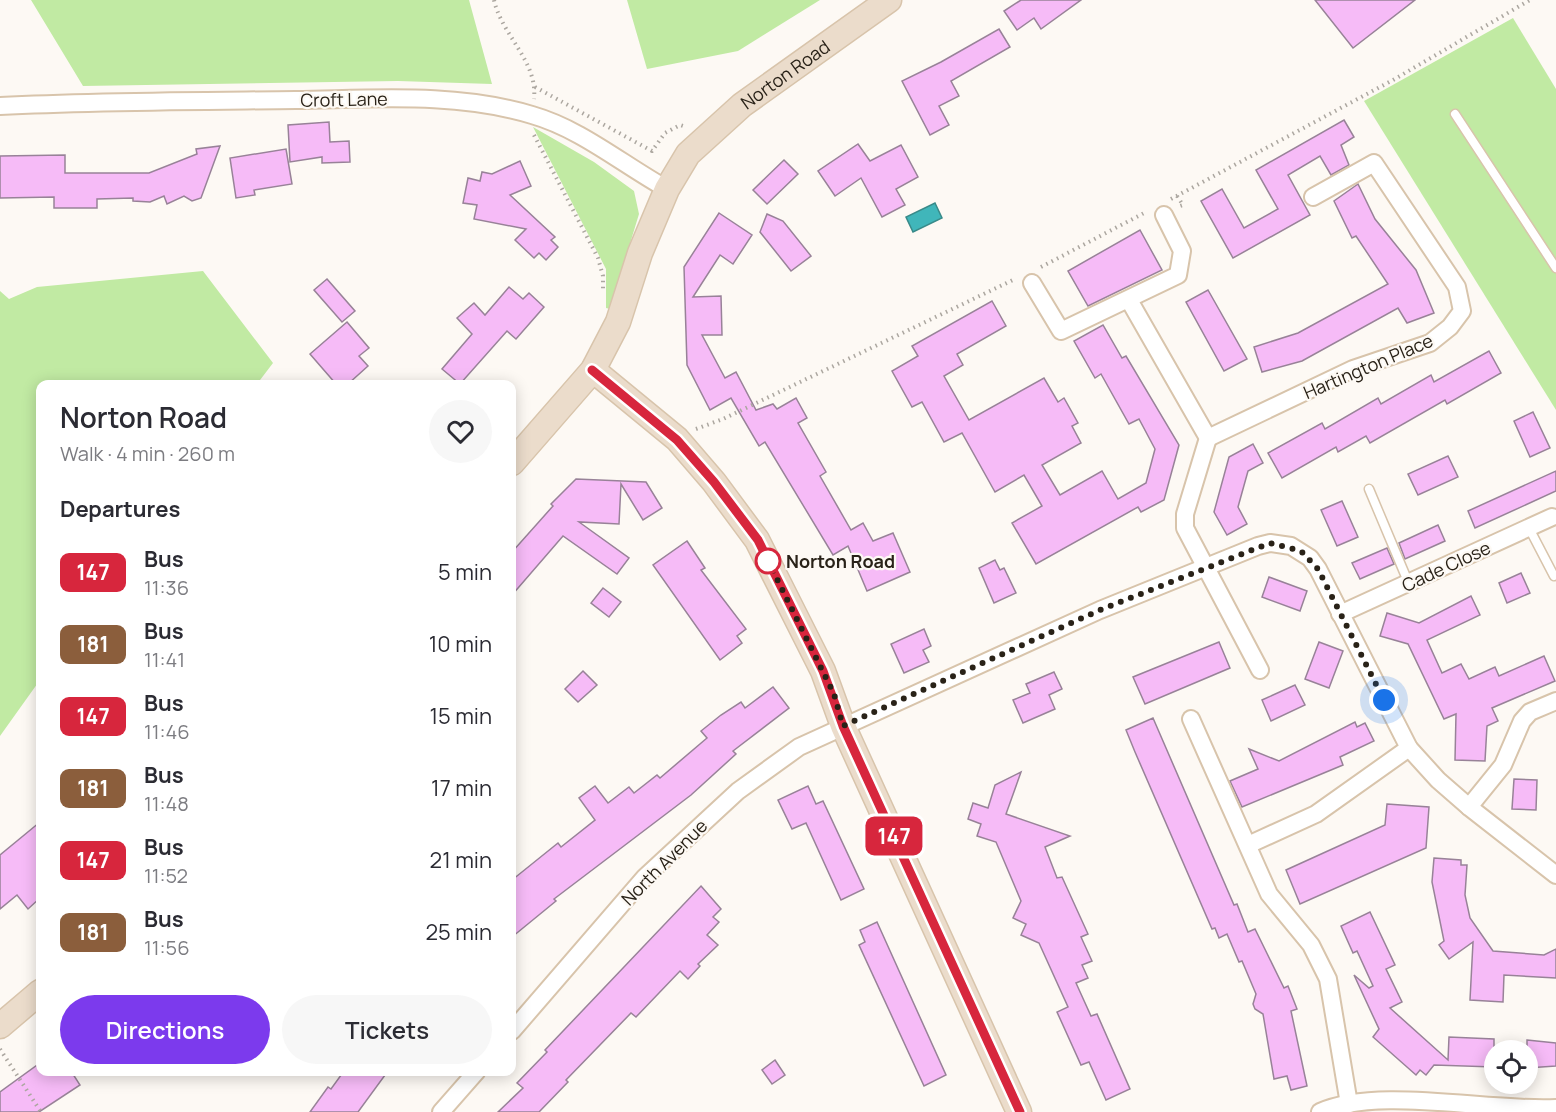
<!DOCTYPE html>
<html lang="en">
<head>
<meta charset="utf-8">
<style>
	:root { --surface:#fff; --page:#f7f7f7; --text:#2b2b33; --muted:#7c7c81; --accent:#7c3aed }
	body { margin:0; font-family:Manrope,sans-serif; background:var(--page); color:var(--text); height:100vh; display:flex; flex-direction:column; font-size:22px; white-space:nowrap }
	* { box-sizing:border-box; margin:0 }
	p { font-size:20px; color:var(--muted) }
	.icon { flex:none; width:33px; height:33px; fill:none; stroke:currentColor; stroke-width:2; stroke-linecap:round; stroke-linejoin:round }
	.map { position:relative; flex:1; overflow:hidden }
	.details { position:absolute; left:36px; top:380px; width:480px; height:696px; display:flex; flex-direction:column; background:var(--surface); border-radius:12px; box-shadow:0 3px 15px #0003 }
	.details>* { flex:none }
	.badge { padding:0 12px; border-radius:9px; font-size:21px; line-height:39px }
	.tools { position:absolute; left:1484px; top:1040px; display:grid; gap:12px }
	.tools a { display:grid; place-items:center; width:54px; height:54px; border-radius:50%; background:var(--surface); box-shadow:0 3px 15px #0003; font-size:30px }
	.you { position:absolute; width:30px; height:30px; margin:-15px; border:4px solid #fff; border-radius:50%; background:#1a73e8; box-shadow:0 0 0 9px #1a73e833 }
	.map>.badge { position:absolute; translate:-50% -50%; box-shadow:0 0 0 3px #fff }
	h2 { padding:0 24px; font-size:22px; line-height:54px }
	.round { display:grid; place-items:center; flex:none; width:63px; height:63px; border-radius:32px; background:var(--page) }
	.headline { display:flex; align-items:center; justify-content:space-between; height:102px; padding:0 24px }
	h1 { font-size:28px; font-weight:600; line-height:45px }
	.cta { display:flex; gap:12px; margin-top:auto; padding:12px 24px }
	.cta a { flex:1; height:69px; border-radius:36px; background:var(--accent); color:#fff; font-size:24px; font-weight:600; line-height:69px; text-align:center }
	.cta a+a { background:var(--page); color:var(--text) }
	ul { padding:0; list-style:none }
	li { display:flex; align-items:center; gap:18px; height:72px; padding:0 24px }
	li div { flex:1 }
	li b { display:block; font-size:22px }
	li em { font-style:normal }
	li .badge { min-width:66px; font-weight:700; text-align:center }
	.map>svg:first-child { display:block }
	.green { fill:#c1eaa3 }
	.water { fill:#40b6ba; stroke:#398a89; stroke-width:1.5 }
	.building { fill:#f6bbf7; stroke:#988298; stroke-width:1.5 }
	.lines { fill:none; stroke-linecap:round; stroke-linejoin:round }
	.lane-casing { stroke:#d8c4ab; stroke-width:11 }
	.street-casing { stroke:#d8c4ab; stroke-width:20 }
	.secondary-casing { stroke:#d8c4ab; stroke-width:27 }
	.path { stroke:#aca7a0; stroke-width:4; stroke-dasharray:1.5 4.5; stroke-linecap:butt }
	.lane { stroke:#fff; stroke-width:8 }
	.street { stroke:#fff; stroke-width:16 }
	.secondary { stroke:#ebdccb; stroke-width:24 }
	.line-casing { stroke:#fff; stroke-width:14 }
	.line { stroke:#d7263d; stroke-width:9 }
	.walk { stroke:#292218; stroke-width:6; stroke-dasharray:0 10.8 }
	.stop-dot { fill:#fff; stroke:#d7263d; stroke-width:3 }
	.labels { text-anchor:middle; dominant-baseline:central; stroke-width:4.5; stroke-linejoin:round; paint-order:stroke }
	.street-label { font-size:18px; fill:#292218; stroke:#fdf9f4 }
	.stop-label { font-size:18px; font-weight:bold; fill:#292218; stroke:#fdf9f4; text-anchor:start }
</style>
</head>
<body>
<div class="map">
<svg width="1556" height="1112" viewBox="0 0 1556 1112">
	<rect width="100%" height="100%" fill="#fdf9f4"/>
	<g class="green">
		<polygon points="31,0 469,0 492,84 398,81 83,86"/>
		<polygon points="627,0 820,0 738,51 647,69"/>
		<polygon points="1513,18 1556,89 1556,410 1364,101"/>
		<polygon points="533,127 594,162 634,191 639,214 610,309 606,308 606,269"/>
		<polygon points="203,271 273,363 257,384 40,384 40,680 0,736 0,291 9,299 37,287"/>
	</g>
	<polygon class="water" points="935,203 942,218 913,232 906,217"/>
	<g class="building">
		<polygon points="1021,0 1081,0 1041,29 1034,18 1017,30 1004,11"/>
		<polygon points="1315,0 1415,0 1353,48"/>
		<polygon points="999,29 1010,47 951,81 959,96 939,106 949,125 930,135 902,81 941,62"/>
		<polygon points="1344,120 1354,137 1341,145 1349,165 1331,175 1320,156 1288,175 1310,215 1233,258 1201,201 1222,189 1244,228 1278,209 1256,170"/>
		<polygon points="329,122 330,142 349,141 350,162 322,163 322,157 290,162 288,125"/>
		<polygon points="858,144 870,161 901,145 918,177 896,189 905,205 882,217 861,178 835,196 818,171"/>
		<polygon points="220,146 201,198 192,201 184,196 167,204 164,196 150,202 133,201 133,198 97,199 97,208 54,208 54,197 0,198 0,156 65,155 65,173 149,173 197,154 196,149"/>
		<polygon points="286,149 292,184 254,190 255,195 236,198 230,158"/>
		<polygon points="784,160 798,174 767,204 753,190"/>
		<polygon points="520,161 531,186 510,195 555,237 551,240 558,247 546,260 539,253 534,258 515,240 526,229 474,219 477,205 463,203 468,178 480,181 482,172 492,174"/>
		<polygon points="1358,184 1375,219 1416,270 1434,313 1407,323 1398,308 1302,361 1262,372 1254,347 1298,333 1388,284 1356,236 1352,238 1334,201"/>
		<polygon points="719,213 752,235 733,264 720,255 693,297 721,296 722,335 702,335 725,378 736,372 756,410 773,404 777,409 796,398 807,418 798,423 826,472 820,476 851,530 863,523 873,541 893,533 910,572 867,591 848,546 833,555 765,442 759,446 731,398 710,410 687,365 684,267"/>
		<polygon points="767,214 783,221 811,256 791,271 760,232"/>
		<polygon points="1140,230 1162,270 1088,306 1068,271"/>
		<polygon points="327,279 355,311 342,322 314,290"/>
		<polygon points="509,287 523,299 529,293 544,307 516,339 507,331 460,384 442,369 472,334 457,318 474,303 485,315"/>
		<polygon points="1208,290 1247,359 1224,371 1186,302"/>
		<polygon points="992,301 1006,326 957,354 963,365 944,376 969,420 1044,378 1058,402 1064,398 1078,423 1072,426 1081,443 1042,465 1060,495 1102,471 1118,499 1146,483 1155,449 1139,419 1129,424 1101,374 1095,378 1074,341 1103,325 1122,358 1126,356 1179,445 1164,500 1141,512 1138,507 1036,564 1012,523 1042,506 1024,475 995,492 962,433 944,442 922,402 912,407 892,371 918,356 912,346"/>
		<polygon points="347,322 369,348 359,356 368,366 348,384 336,384 310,354"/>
		<polygon points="1489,351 1501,373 1447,404 1445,400 1370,443 1366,436 1338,452 1336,447 1282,478 1268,453 1322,423 1325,429 1378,398 1381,404 1431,375 1434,382"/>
		<polygon points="1533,412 1550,448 1530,457 1514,421"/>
		<polygon points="1253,444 1263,463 1248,471 1238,507 1247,524 1227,535 1214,512 1229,457"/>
		<polygon points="1448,456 1458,477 1418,495 1408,474"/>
		<polygon points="1556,471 1556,491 1475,528 1468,511"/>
		<polygon points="576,479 646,482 662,508 643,520 621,484 619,524 579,522 629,558 617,574 563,536 512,595 512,552 553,506 551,504"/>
		<polygon points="1342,501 1358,537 1337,546 1321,510"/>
		<polygon points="1438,525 1445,541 1405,559 1399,543"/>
		<polygon points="687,541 705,568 701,570 746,629 737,636 742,643 720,660 653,565"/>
		<polygon points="1387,548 1394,564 1360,579 1352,563"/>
		<polygon points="995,560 1000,570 1004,568 1016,593 994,603 979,568"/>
		<polygon points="1521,573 1530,593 1507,603 1499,583"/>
		<polygon points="1269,577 1307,591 1300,611 1262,597"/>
		<polygon points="603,588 621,602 609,617 591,603"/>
		<polygon points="1471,596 1480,615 1427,640 1442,673 1461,664 1469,679 1495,667 1499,676 1544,656 1555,681 1492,708 1498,721 1487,726 1485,761 1455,760 1456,714 1444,719 1408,644 1380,636 1387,613 1419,623"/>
		<polygon points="924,629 931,646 923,650 929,662 904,673 891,644"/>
		<polygon points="1219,642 1230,668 1145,704 1133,677"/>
		<polygon points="1319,642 1343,651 1329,688 1305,679"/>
		<polygon points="583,671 597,685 578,702 565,689"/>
		<polygon points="1054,672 1062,689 1049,695 1055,709 1023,723 1013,700 1030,693 1026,684"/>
		<polygon points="1295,685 1305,705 1271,721 1262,700"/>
		<polygon points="773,687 789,708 733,751 736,754 691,795 554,899 556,901 512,937 512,880 558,843 561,847 595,820 579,798 595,786 608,803 629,787 634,793 657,775 660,778 707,738 701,731 721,715 741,702 745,708"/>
		<polygon points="1153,718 1234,905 1237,904 1248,932 1255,929 1284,988 1288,986 1297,1009 1291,1011 1307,1086 1291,1090 1287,1076 1274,1079 1263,1014 1255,1009 1253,1004 1256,994 1242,961 1239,962 1227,934 1219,938 1215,928 1212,929 1135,752 1126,730"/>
		<polygon points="1355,722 1357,727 1365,723 1374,741 1340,757 1343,765 1242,807 1230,781 1258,769 1249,749 1279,761"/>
		<polygon points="1021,772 1006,814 1070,836 1045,847 1057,878 1062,877 1088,934 1081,937 1092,961 1082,965 1088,978 1076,983 1091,1016 1097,1014 1130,1089 1106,1100 1089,1062 1081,1065 1057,1012 1068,1007 1039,943 1021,935 1026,924 1013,918 1021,901 996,842 977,836 981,824 968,819 973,803 988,808 995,785"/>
		<polygon points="1514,779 1537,780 1536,810 1512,809"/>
		<polygon points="808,786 816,804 823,801 864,889 841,900 806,823 792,829 778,800"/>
		<polygon points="1387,804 1429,807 1426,848 1300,904 1286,870 1385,825"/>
		<polygon points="40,822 40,898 28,909 17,895 0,909 0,855"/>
		<polygon points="1434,858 1461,860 1461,865 1467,865 1465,895 1470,918 1493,951 1544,955 1556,949 1556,978 1504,975 1503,1002 1470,1000 1473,942 1449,959 1439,945 1444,941 1432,882"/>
		<polygon points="701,886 721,909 713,917 719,922 707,935 718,945 698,964 700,966 688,979 680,971 636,1017 631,1013 566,1080 568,1082 539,1112 498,1112 523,1088 517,1083 547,1052 545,1050"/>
		<polygon points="1370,912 1395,965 1386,969 1402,1002 1390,1008 1448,1060 1449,1037 1494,1039 1494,1067 1434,1065 1426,1075 1420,1070 1416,1075 1373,1037 1379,1029 1354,975 1369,988 1373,986 1357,951 1353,953 1341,926"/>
		<polygon points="877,922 946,1075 924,1086 859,945 865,942 860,930"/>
		<polygon points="1527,1040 1556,1043 1556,1066 1527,1068"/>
		<polygon points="775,1060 785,1075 772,1084 762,1070"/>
		<polygon points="40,1063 40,1071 71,1071 80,1085 39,1112 0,1112 0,1092"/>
		<polygon points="344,1071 388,1071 358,1112 310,1112 328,1087 331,1089"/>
	</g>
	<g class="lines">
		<defs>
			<g id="lane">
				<polyline points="1455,114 1556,268"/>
				<polyline points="1369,489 1409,584"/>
				<polyline points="1529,528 1554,576"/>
			</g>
			<g id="street">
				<path d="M0,106C99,101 197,101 296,100C374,99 456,92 532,115C581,129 622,164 667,189"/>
				<polyline points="1032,283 1061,331 1178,275 1182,251 1164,215"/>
				<polyline points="1129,300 1208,438 1353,369 1430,343 1450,327 1462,311 1457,287 1374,163 1313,197"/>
				<polyline points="1208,438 1185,514 1185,528 1260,670"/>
				<polyline points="1340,614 1552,517"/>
				<polyline points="1191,719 1269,894 1311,945 1328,979 1349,1104"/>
				<polyline points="1469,807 1503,765 1522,721 1530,712 1556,701"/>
				<polyline points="1248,845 1316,814 1409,748"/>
				<polyline points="512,1031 645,877 738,791 799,747 1100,610 1258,546 1270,543 1291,546 1310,558 1318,569 1409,748 1438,780 1469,807 1556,875"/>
				<polyline points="441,1112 477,1071"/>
				<path d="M1320,1112C1379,1086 1490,1112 1556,1108"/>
			</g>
			<g id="secondary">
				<polyline points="593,370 677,439 714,482 757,540 823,671 843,726 1019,1112"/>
				<path id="s1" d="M512,463L593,370L618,322L640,253L667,189L688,154L742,105L889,0"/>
				<polyline points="0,1026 40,992"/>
			</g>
		</defs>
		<use href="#lane" class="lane-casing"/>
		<use href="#street" class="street-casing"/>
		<use href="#secondary" class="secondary-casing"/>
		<g class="path">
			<path d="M494,0C502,36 538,61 534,99"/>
			<polyline points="535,87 652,151 665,133 680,125 686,127"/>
			<polyline points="534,135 598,258 603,276 603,291"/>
			<polyline points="1177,196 1183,205 1180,206"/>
			<polyline points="1171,199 1393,80 1530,0"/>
			<polyline points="1041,267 1146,212"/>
			<polyline points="696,429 723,419 1015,279"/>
			<polyline points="0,1049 41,1112"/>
		</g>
		<use href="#lane" class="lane"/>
		<use href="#street" class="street"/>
		<use href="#secondary" class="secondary"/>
	</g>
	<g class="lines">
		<defs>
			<polyline id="line" points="592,370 677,440 714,482 758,540 823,671 843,726 1020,1112"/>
		</defs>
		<use href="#line" class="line-casing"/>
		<use href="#line" class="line"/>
		<polyline class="walk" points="768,561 834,694 843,726 1100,610 1270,543 1301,551 1318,569 1384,700"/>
	</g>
	<circle class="stop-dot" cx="768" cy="561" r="12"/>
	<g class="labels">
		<g class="street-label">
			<text stroke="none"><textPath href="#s1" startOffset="486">Norton Road</textPath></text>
			<text transform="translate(344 99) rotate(-1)">Croft Lane</text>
			<text transform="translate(1368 366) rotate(-23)">Hartington Place</text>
			<text transform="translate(1446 566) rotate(-25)">Cade Close</text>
			<text transform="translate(664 862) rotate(-45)">North Avenue</text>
		</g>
		<g class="stop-label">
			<text x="786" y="561">Norton Road</text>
		</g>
	</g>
</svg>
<div class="tools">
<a><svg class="icon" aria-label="locate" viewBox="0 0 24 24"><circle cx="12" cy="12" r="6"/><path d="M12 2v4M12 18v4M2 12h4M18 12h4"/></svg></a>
</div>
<div class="you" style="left:1384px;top:700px"></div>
<b class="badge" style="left:894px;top:836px;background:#d7263d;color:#fff">147</b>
<section class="details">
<div class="headline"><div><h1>Norton Road</h1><p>Walk · 4 min · 260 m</p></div><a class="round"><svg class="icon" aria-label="heart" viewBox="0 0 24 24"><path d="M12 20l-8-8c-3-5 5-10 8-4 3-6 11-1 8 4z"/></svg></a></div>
<h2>Departures</h2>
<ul>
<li><span class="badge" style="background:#d7263d;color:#fff">147</span><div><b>Bus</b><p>11:36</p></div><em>5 min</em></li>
<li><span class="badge" style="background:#8b5e3c;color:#fff">181</span><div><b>Bus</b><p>11:41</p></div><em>10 min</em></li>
<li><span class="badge" style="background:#d7263d;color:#fff">147</span><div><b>Bus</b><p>11:46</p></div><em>15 min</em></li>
<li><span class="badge" style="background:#8b5e3c;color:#fff">181</span><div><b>Bus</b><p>11:48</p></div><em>17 min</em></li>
<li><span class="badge" style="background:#d7263d;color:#fff">147</span><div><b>Bus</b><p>11:52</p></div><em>21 min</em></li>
<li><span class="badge" style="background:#8b5e3c;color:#fff">181</span><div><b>Bus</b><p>11:56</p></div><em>25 min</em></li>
</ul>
<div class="cta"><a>Directions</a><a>Tickets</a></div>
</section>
</div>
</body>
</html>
